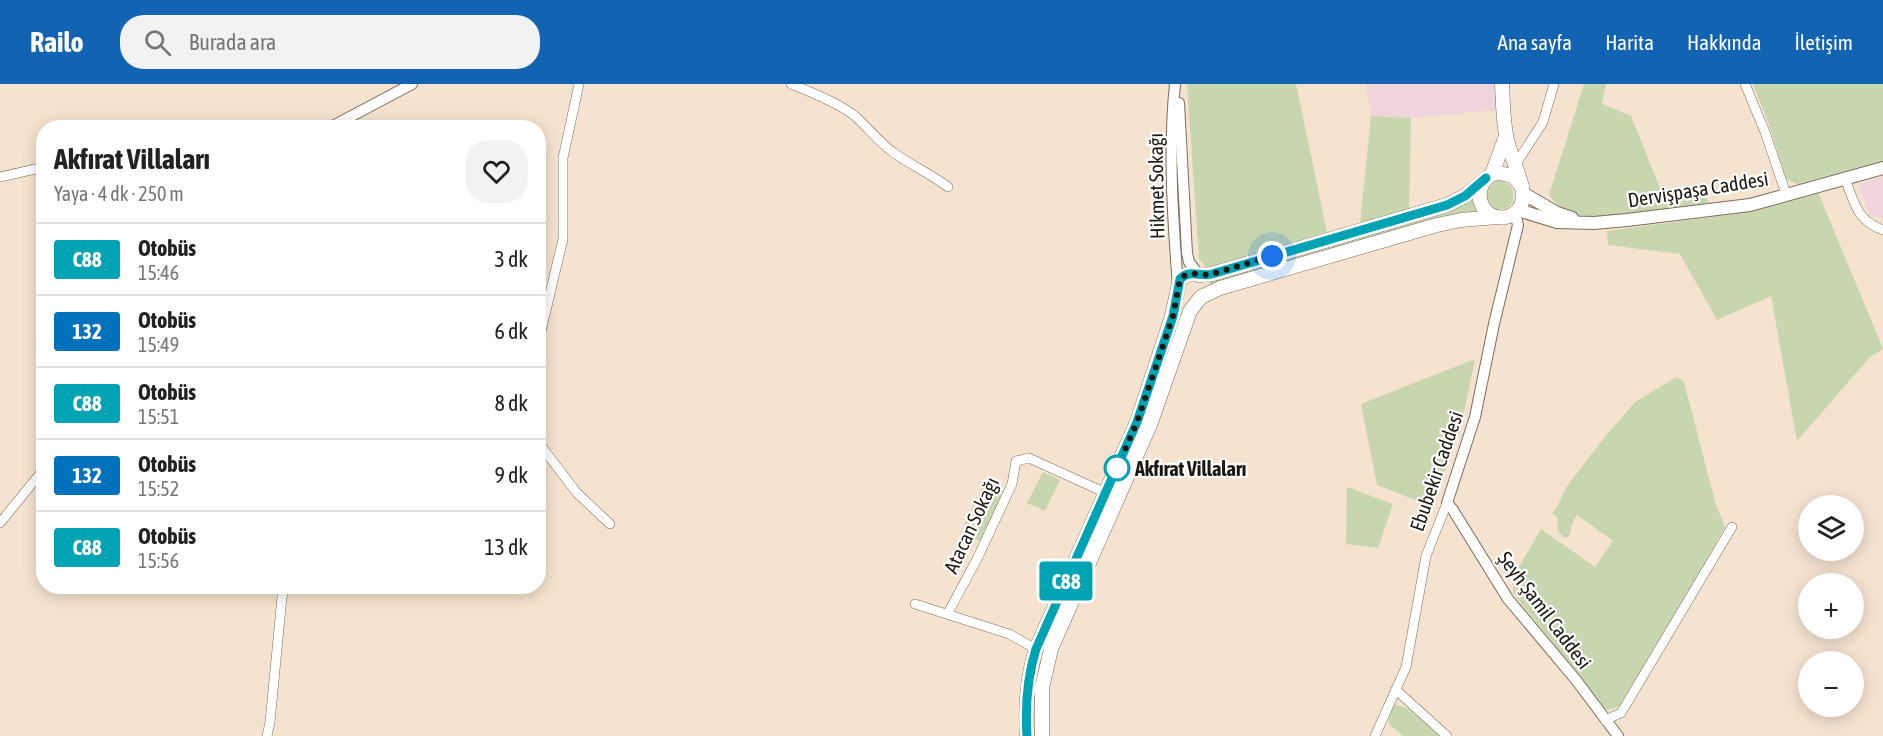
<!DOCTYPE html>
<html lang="tr">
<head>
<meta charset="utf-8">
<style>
	:root { --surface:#fff; --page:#f2f2f2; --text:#222; --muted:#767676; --line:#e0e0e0; --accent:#1263b1 }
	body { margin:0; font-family:"Asap Condensed",sans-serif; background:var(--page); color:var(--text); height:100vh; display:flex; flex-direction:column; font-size:22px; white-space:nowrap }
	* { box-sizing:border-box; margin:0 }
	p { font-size:20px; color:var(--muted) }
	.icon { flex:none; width:33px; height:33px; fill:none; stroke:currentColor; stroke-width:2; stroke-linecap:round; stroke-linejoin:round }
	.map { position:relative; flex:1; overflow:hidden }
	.panel { position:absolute; left:36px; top:36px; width:510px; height:474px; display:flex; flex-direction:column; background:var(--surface); border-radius:24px; box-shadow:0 3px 15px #0003 }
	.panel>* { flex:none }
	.badge { padding:0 12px; border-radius:4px; font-size:21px; line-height:39px }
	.controls { position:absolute; left:1798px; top:411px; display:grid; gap:12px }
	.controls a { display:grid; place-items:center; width:66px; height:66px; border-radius:50%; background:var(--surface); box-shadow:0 3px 15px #0003; font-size:30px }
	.you { position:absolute; width:30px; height:30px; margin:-15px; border:4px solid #fff; border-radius:50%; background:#1a73e8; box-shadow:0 0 0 9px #1a73e833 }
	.map>.badge { position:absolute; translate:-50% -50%; box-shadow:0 0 0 3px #fff }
	.round { display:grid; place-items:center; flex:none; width:63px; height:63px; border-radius:24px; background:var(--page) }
	.summary { display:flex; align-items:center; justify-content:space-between; height:102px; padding:0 18px }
	h1 { font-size:28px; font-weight:700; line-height:45px }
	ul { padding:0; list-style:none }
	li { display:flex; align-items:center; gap:18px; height:72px; padding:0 18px; border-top:2px solid var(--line) }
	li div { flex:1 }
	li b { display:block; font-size:22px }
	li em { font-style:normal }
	li .badge { min-width:66px; font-weight:700; text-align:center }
	header { display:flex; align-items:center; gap:36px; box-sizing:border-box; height:84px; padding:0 30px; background:var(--accent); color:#fff }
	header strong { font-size:28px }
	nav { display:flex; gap:33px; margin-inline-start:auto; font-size:21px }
	.search { width:420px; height:54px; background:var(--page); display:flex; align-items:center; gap:15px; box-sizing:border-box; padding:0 21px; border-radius:24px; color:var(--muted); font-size:22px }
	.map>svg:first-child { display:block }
	.industrial { fill:#efd5db }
	.green { fill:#c7d6af }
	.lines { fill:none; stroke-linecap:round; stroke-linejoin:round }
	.minor-casing { stroke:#7c6c5b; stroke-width:10 }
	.tertiary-casing { stroke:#7c6c5b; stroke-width:12 }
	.secondary-casing { stroke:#7c6c5b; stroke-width:14 }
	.primary-casing { stroke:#7c6c5b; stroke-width:15 }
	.minor { stroke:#fff; stroke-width:9 }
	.tertiary { stroke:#fff; stroke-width:10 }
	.secondary { stroke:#fff; stroke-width:12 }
	.primary { stroke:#fff; stroke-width:14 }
	.line-casing { stroke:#fff; stroke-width:14 }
	.line { stroke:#00a3b4; stroke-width:9 }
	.walk { stroke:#1d1710; stroke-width:6; stroke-dasharray:0 10.8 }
	.stop-dot { fill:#fff; stroke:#00a3b4; stroke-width:3 }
	.labels { text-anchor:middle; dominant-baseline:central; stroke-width:4.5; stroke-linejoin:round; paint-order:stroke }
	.street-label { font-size:20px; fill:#1d1710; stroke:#fff }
	.stop-label { font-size:20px; font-weight:bold; fill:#1d1710; stroke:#fff; text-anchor:start }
</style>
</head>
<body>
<header>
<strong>Railo</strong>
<div class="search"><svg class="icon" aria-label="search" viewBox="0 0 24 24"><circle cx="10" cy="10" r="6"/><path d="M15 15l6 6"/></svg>Burada ara</div>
<nav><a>Ana sayfa</a><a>Harita</a><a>Hakkında</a><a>İletişim</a></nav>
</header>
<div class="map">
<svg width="1883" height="652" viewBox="0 0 1883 652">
	<rect width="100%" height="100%" fill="#f5e3cf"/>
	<g class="industrial">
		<polygon points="1366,0 1494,0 1497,26 1411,34 1371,32"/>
		<polygon points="1883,92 1883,134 1870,132 1858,100"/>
	</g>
	<g class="green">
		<polygon points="1187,0 1296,0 1327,148 1216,182 1206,183 1199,175"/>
		<polygon points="1584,0 1606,0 1602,20 1631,32 1659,102 1706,113 1709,119 1598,134 1572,130 1558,122 1549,111"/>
		<polygon points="1753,0 1883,0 1883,78 1797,100 1786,95 1770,43"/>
		<polygon points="1371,32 1411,34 1409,126 1360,140"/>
		<path d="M1496,97C1521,96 1520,133 1490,124L1484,106L1491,98Z"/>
		<polygon points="1818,108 1883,265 1870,273 1797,357 1771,212 1717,236 1680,170 1608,161 1607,147 1751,128"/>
		<polygon points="1472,114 1475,123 1479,128 1463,128 1210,202 1209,196 1433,133"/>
		<polygon points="1475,275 1460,347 1434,417 1425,420 1377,401 1361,320"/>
		<polygon points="1677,293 1684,298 1716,421 1725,443 1695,497 1621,621 1615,624 1606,626 1513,509 1513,493 1541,445 1595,483 1613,457 1577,431 1573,438 1569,453 1563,453 1557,445 1558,434 1552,430 1559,419 1567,402 1604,354 1635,318"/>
		<polygon points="1043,388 1060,396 1045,427 1027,419"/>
		<polygon points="985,398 1006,409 982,458 961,448"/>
		<polygon points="1347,403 1393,420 1378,464 1346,460"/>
		<polygon points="1394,620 1409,625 1442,652 1403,652 1389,640 1388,630"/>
	</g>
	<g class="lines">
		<defs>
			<g id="minor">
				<path d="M791,0C808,7 844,21 857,34C869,45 880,59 894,69C911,81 931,90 948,103"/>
				<polyline points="1745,0 1765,48 1786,110"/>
				<polyline points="1514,83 1543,38 1554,0"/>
				<polyline points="0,93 44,83"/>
				<path d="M1845,95C1855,119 1856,136 1883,146"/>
				<polyline points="538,260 563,155 563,74 579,0"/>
				<polyline points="538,358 577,409 610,440"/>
				<polyline points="0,439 44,385"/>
				<polyline points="915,520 1009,550 1036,565"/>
				<polyline points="948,529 978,473 1012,400 1016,377 1029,374 1106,409"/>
				<polyline points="1396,606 1447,652"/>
				<polyline points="1605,636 1621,629 1732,443"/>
				<polyline points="267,652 270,638 282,513 285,502"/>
				<polyline points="1375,652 1406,583 1426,472 1447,419"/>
			</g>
			<g id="tertiary">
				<path d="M1175,0C1168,67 1173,136 1178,203"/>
				<polyline points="1179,19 1187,169 1189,178 1199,191"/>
				<polyline points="329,44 412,0"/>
				<polyline points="1515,129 1518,141 1494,240 1475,333 1447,419 1453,426 1508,515 1576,596 1618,652"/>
			</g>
			<g id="secondary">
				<polyline points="1523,109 1557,129 1572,134"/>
				<polyline points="1518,126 1557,138 1594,139 1627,136 1750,121 1883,84"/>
			</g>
			<g id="primary">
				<polyline points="1492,90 1506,52"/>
				<path d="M1485,96C1472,112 1484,137 1506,133C1515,131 1522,123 1523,114C1525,103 1510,70 1507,56C1503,38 1503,18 1502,0"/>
				<path d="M1027,652C1025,622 1027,594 1036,565L1137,338L1172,232L1180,195L1191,189L1199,191L1212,190L1447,121L1465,112L1492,90L1499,89L1513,92L1522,103"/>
				<polyline points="1042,652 1042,604 1051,565 1150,341 1190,227 1201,213 1220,204 1437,141 1461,136 1497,133"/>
			</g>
		</defs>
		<use href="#minor" class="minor-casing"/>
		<use href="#tertiary" class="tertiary-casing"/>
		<use href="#secondary" class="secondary-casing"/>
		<use href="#primary" class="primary-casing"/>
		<use href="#minor" class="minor"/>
		<use href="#tertiary" class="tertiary"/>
		<use href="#secondary" class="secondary"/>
		<use href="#primary" class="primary"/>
	</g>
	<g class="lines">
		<defs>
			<path id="line" d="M1027,652C1025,622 1027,594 1036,565L1137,338L1173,232L1180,195C1190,185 1200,193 1212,190L1447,121L1465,112L1486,94"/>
		</defs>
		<use href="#line" class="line-casing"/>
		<use href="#line" class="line"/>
		<path class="walk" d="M1117,384L1137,338L1173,232L1180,195C1190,185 1200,193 1212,190L1272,172"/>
	</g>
	<circle class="stop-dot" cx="1117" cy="384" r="12"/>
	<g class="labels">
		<g class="street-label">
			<text transform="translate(1156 102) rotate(-91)">Hikmet Sokağı</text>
			<text transform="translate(1698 105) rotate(-9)">Dervişpaşa Caddesi</text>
			<text transform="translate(1436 387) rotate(-71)">Ebubekir Caddesi</text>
			<text transform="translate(971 441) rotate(-65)">Atacan Sokağı</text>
			<text transform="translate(1545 526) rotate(53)">Şeyh Şamil Caddesi</text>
		</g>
		<g class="stop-label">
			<text x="1135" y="384">Akfırat Villaları</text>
		</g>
	</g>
</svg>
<div class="controls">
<a><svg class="icon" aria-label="layers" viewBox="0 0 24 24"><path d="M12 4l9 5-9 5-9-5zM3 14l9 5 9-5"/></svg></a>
<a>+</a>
<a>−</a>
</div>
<div class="you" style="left:1272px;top:172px"></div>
<b class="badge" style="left:1066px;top:497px;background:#00a3b4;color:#fff">C88</b>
<section class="panel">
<div class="summary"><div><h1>Akfırat Villaları</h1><p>Yaya · 4 dk · 250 m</p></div><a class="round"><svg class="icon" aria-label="heart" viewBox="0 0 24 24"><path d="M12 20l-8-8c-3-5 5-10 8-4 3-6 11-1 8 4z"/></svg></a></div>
<ul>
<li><span class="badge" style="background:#00a3b4;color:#fff">C88</span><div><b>Otobüs</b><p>15:46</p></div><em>3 dk</em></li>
<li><span class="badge" style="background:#0072bc;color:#fff">132</span><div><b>Otobüs</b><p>15:49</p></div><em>6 dk</em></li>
<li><span class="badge" style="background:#00a3b4;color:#fff">C88</span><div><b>Otobüs</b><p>15:51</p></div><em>8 dk</em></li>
<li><span class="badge" style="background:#0072bc;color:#fff">132</span><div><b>Otobüs</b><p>15:52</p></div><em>9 dk</em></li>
<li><span class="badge" style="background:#00a3b4;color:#fff">C88</span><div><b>Otobüs</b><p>15:56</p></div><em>13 dk</em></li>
</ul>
</section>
</div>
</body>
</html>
